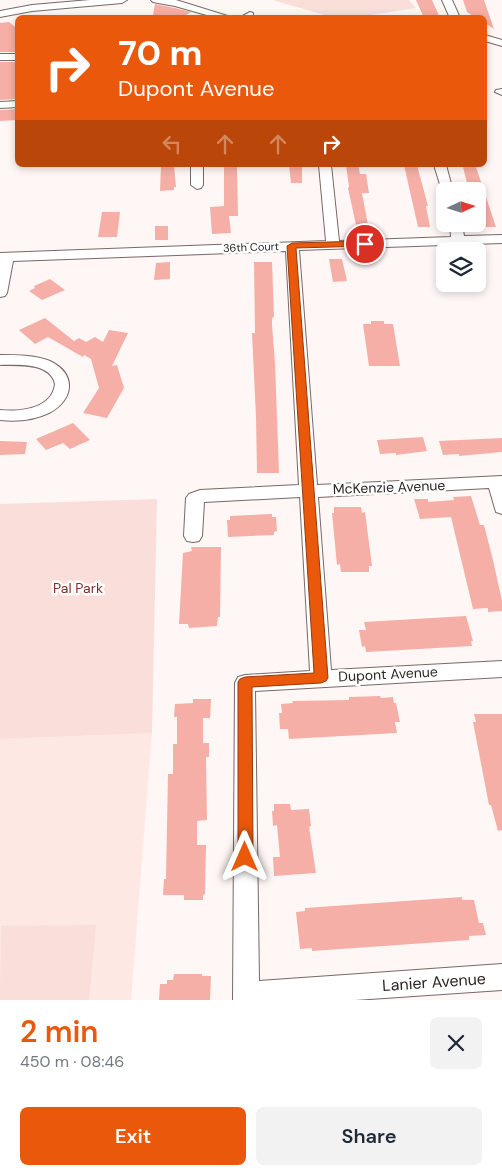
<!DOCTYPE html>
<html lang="en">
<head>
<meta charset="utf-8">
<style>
  body { margin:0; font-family:"DM Sans",sans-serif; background:#f2f2f3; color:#1f2937; height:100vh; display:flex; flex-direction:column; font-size:19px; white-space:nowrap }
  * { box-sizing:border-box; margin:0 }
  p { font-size:16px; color:#747a83 }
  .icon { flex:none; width:28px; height:28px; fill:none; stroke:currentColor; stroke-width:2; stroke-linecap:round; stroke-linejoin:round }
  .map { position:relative; height:1000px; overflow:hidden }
  .panel { display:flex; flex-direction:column; background:#fff; flex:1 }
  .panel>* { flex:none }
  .banner { position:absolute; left:15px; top:15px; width:472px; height:152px; border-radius:8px; box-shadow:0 2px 8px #0003; background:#ea580c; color:#fff; overflow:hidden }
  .needle { width:32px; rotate:86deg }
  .tools { position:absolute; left:436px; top:182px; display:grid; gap:10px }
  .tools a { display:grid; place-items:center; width:50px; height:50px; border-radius:8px; background:#fff; box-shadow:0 2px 8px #0003; font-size:25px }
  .pin { position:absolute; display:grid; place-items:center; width:42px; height:42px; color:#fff; margin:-21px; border:2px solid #fff; border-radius:50%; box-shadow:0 1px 5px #0007 }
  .me { position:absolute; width:55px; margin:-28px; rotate:0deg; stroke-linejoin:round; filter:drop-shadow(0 0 4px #0008) }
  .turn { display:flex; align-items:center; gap:18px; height:105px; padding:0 20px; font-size:22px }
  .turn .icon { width:65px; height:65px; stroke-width:2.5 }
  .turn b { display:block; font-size:35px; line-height:42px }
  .lanes { display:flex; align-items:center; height:48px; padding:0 20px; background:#0003; justify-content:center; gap:25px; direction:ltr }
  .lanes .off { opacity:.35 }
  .round { display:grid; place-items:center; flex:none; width:52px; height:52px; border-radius:8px; background:#f2f2f3 }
  .overview { display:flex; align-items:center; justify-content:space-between; height:85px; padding:0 20px }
  h1 { font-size:30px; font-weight:600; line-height:38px; color:#ea580c }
  .cta { display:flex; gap:10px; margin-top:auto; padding:10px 20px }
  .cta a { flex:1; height:58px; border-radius:8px; background:#ea580c; color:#fff; font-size:20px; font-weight:600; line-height:58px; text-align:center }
  .cta a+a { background:#f2f2f3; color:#1f2937 }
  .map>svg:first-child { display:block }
  .built { fill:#fee8e4 }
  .green { fill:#f9deda }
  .building { fill:#f5afa6 }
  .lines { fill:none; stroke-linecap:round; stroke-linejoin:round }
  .minor-casing { stroke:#786866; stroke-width:2 }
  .minor { fill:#fff; fill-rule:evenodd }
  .route { fill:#ea580c; stroke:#983908 }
  .labels { text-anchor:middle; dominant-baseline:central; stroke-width:5; stroke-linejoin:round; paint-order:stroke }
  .far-street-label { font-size:11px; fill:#2c2524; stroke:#fff }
  .street-label { font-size:14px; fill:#2c2524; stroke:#fff }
  .park-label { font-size:14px; fill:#802f28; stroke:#fff }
  .near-street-label { font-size:16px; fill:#2c2524; stroke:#fff }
</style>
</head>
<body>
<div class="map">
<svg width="502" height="1000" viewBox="0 0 502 1000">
  <rect width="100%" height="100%" fill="#fef7f6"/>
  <!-- built -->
  <path class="built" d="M152,733L131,1000H0V739Z"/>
  <!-- green -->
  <path class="green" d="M273,0H409L416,8L358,17H331Z
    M157,499L152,733L0,739V504Z
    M96,925L89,1000H0L1,926Z"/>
  <!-- building -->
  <path class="building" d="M416,0H432L440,18H424Z
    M463,0H484L494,29L485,23V18H476L467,12Z
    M155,4L175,8L191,12L181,18H163L153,15Z
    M9,22L18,29V52H0V23Z
    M0,62H18V99L0,100Z
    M18,109V120L0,121V110Z
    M161,165H174L176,187H174V190L160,191Z
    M224,165H237L238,216H229L231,233L212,234L210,207L224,206Z
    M289,165H302V183H291Z
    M346,165H358L360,174H366L369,193H362L368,225H356L348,188L349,187Z
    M404,165H417L428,206H426L430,227H418Z
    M463,167H476L496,227H478V191H469Z
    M102,212H120L117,237H98Z
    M155,226H168V240H155Z
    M329,259H342L347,281L333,282Z
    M170,262V279L154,280L156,263Z
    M254,262H272L274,317L272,318V325L275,363L279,473H257L256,417L252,333H255Z
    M50,279L65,290L42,300L29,291L35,288L34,286Z
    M45,318L74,341L79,338L86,342L95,337L103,342L109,330L128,333L112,366L117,365L124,388L107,418L83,413L99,388L91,359L84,355L83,357L48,337L35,344L19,330Z
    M371,321H384V324H393L400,366H369L363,324H371Z
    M73,423L90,440L70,449L63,443L46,450L36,439Z
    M423,437L427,451L396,455V453L380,454L377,440Z
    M502,438V452L459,456V454L443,455L439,441Z
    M0,441L27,442L25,454L0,455Z
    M471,496L480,525H484L493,560L502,601V611L488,612V608L473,609L451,517L420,519L414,499H428V502L454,500L453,497Z
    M334,507H361L362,513L365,512L372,566H369V572H341L340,564L337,565L332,513H334Z
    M272,514V517H276L277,531L274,532V535L228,537L227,520H230V516Z
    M191,547H221L220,617H218L217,626L189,628L188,624H179L183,553L192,551Z
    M466,616L473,641H471L472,646L366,652L365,646L362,647L359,630H366L364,622Z
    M380,696L381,698L393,697L394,703H396L400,722H395L397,733L289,739L288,729H280L279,713H282L281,704L293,703L292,701L349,700V697Z
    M193,699H211L210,718H203V743H209V757H206L207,820L197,821V845H206L205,894L203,895V900H184V895H163L164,879H166L168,774H173V744H177V717H174L175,704L193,703Z
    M474,714H502V830L498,831L491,805H489L473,722H476Z
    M274,804H290L291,810L309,809L311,826L309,827L316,873L274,876L273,857H280L277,825L273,826L272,811H274Z
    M462,897V900H474L479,923H483L486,935L469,936V940L312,951V948L300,949L296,912L305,911V908Z
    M174,974H202V976H211L210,1000H159L160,984H167V980H173Z"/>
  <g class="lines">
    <!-- minor casing -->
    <g class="minor-casing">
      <path id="minor" d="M90,0H127L122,3L32,11L0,17V11L32,5Z
        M151,0H176L234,18H217L175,6L153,2Z
        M442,0H452L460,18H450Z
        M250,12L253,13V17L239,18Z
        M485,35L502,40V46L485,41Z
        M0,54H18V60H0Z
        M502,89V95L495,92L496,90Z
        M18,101V107L0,108V102Z
        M191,165H203V185L201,188L197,189L191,185Z
        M319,165H331L339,241L451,237L450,224H462L464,236L502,235V243L299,250L317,485L502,476V514L496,512L489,488L318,497L331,670L502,661V677L255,691L259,981L502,964V990L355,1000H233L235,683L238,677L245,675L310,671L300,497L204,502L202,536L199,541L193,542L187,541L184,536L186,498L189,494L200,490L299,485L286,251L13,261L7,293L5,296L0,297V253L326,241Z
        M434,165H446L453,191H445V194H443Z
        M0,355C16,355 35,355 50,361C77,374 74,400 49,413C34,420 17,422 0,420V410C20,412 52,409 55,384C50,362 17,365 0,365Z"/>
    </g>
    <!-- minor -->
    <use href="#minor" class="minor"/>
  </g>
  <!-- route -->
  <path class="route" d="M365,241L368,242V246L296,248L328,678L326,681L321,683L252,687L253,857L251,862L245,864L240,862L238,857V682L240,679L245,677L314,673L287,246L292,243Z"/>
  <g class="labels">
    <!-- far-street labels -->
    <g class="far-street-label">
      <text transform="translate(251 247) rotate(-2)">36th Court</text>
    </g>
    <!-- street labels -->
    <g class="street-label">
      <text transform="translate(389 487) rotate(-2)">McKenzie Avenue</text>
      <text transform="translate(388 674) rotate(-3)">Dupont Avenue</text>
    </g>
    <!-- park labels -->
    <g class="park-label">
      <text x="78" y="588">Pal Park</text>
    </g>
    <!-- near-street labels -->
    <g class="near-street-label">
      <text transform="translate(434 982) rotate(-4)">Lanier Avenue</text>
    </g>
  </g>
</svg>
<div class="tools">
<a><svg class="needle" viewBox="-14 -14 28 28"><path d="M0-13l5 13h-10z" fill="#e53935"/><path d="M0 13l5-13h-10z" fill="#747a83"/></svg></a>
<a><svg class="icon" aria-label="layers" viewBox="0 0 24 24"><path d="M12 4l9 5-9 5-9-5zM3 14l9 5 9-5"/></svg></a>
</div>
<div class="pin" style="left:365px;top:244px;background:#d93025"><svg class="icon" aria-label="arrive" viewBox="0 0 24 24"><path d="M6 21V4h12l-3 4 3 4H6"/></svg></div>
<svg class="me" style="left:245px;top:857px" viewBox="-20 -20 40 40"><path d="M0-17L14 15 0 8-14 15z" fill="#ea580c" stroke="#fff" stroke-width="4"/></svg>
<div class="banner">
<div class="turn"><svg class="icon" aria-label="right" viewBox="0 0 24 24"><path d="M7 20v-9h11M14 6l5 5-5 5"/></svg><div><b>70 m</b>Dupont Avenue</div></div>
<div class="lanes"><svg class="icon off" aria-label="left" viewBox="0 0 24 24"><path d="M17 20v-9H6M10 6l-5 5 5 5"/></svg><svg class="icon off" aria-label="ahead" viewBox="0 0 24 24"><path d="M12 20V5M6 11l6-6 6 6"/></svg><svg class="icon off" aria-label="ahead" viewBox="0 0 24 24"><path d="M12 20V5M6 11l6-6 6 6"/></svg><svg class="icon" aria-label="right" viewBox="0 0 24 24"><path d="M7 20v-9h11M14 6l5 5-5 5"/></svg></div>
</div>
</div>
<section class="panel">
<div class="overview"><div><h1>2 min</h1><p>450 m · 08:46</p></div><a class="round"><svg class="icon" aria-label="close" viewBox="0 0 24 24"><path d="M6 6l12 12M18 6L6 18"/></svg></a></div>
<div class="cta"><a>Exit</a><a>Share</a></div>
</section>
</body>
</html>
